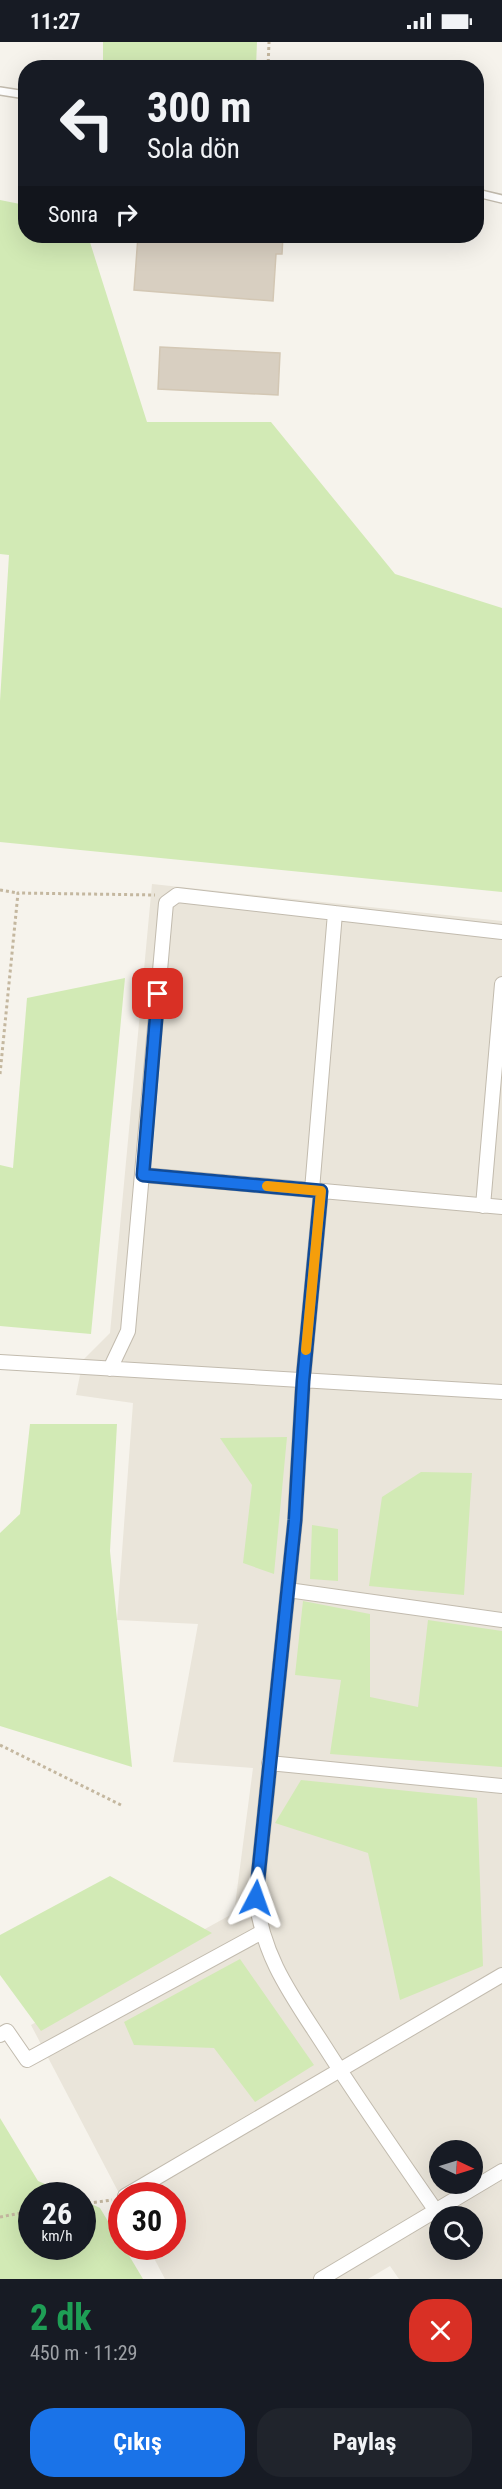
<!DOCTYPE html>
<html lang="tr">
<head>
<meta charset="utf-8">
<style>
  body { margin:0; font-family:"Roboto Condensed",sans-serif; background:#20242c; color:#f1f3f6; height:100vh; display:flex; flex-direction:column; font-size:22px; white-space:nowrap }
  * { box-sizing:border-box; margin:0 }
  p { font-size:20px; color:#9ea1a6 }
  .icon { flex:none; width:33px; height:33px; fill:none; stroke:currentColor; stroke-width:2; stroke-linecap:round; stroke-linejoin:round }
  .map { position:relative; height:2237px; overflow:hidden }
  .drawer { display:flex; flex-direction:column; background:#171b24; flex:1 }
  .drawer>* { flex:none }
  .hud { position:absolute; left:18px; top:18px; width:466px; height:183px; border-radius:24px; box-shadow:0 6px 24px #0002; background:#171b24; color:#f1f3f6; overflow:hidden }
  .needle { width:39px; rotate:94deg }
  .controls { position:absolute; left:429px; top:2098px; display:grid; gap:12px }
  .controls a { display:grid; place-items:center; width:54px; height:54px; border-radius:50%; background:#171b24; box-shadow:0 6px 24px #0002; font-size:30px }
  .speed { position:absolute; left:18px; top:2140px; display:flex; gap:12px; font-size:30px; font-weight:700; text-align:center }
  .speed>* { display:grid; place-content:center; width:78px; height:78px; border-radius:50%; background:#171b24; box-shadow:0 6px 24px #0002; line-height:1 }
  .speed small { font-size:15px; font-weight:400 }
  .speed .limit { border:9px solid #d22; background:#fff; color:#111 }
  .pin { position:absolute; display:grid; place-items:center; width:51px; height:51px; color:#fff; margin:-26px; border-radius:12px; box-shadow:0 3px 9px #0006 }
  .me { position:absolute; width:66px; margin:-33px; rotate:4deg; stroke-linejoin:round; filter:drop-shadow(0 0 4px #0008) }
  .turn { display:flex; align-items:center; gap:21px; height:126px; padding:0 30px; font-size:27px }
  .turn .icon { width:78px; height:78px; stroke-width:2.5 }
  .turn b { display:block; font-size:42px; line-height:51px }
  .then { display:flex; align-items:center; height:57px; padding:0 30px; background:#0003; gap:12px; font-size:22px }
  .round { display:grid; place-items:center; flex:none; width:63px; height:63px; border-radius:24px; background:#20242c }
  .headline { display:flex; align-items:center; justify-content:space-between; height:102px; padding:0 30px }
  h1 { font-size:36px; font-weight:700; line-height:45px; color:#1e9e55 }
  .cta { display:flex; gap:12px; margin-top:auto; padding:12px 30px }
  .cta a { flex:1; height:69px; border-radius:24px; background:#1a73e8; color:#fff; font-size:24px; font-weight:700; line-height:69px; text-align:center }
  .cta a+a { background:#20242c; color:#f1f3f6 }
  .status { display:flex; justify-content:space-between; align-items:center; height:42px; padding:0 30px; background:#171b24; direction:ltr }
  .status svg { height:16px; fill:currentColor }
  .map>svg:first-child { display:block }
  .residential { fill:#eae5da; fill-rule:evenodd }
  .green { fill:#d2eab5 }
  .building { fill:#d8cfc1; stroke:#d3c7b4; stroke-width:1.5 }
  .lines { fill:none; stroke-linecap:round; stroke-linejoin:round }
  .lane-casing { stroke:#c2bbae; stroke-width:10 }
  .street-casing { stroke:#c2bbae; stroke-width:16 }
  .path { stroke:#c4b79f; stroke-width:3; stroke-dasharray:3 3; stroke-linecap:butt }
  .lane { stroke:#fff; stroke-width:7 }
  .street { stroke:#fff; stroke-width:14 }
  .route-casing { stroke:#114b97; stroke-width:15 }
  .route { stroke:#1a73e8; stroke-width:10 }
  .slow { stroke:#f59e0b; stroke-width:10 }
</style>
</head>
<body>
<div class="status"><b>11:27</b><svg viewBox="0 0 49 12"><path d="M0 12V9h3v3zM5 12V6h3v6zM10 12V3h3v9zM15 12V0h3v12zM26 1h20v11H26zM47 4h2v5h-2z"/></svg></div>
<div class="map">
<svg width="502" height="2237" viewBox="0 0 502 2237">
  <rect width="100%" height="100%" fill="#f6f3ec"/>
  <!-- residential -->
  <path class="residential" d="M152,842L502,879V2237H399L390,2224L368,2237H165L148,2205H172V2154L121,2155L31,1983L234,1871L253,1726L173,1720L198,1582L117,1578L133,1361L76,1353L83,1318L110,1291ZM440,2109H472V2142H440ZM440,2175H472V2208H440Z"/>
  <!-- green -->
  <path class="green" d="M103,0H257L256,25H103Z
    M0,158L25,163L26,194H88L147,380H271L395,532L502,566V850L0,800V659L9,513L0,512Z
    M125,936L91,1292L0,1284V1123L13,1126L27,956Z
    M30,1382H117L110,1509L132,1725L0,1684V1491L20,1472Z
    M287,1395L274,1532L243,1521L252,1443L220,1396Z
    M421,1430L472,1431L464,1553L369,1544L382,1455Z
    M312,1483L338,1487V1539L310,1537Z
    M303,1559L370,1572V1655L418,1665L428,1578L502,1589V1725L330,1712L341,1638L295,1633Z
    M301,1738L477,1756L483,1924L400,1958L368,1811L275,1781Z
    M110,1834L212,1891L41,1989L0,1933V1893Z
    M240,1917L314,2023L255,2060L214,2006L134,2003L124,1980Z
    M0,2076L38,2139L73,2154H32V2205H82L83,2158L100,2166L121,2201L122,2205H124L143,2237H0Z"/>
  <!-- building -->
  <path class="building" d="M138,194H283L282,212H276L273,259L134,248Z
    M160,305L280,311L278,353L158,347Z"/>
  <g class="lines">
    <!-- lane casing -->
    <g class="lane-casing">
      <path id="lane" d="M0,49L26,53
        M477,151L502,157"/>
    </g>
    <!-- street casing -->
    <g class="street-casing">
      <path id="street" d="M143,1133L502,1165
        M312,1148L335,871
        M321,1149L303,1339L295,1478L256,1856C263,1917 293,1955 325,2005C360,2060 398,2114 436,2169
        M483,1164L502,942
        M0,1320L502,1350
        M110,1327L128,1289L166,861L177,853L502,890
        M288,1548L502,1578
        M269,1721L502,1744
        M0,1993L7,1989L27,2018L262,1890
        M125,2154L502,1933
        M321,2237L502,2129"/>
    </g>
    <!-- path -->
    <path class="path" d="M268,26L269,0
      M0,848L18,851
      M0,1032L18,851L155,853
      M0,1703L123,1764
      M82,2162L112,2158
      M0,2175L32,2169"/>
    <!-- lane -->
    <use href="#lane" class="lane"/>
    <!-- street -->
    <use href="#street" class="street"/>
  </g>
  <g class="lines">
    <!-- route casing -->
    <g class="route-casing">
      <path id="route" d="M158,952L143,1133L321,1149L303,1339L295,1478L256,1856"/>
    </g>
    <!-- route -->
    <use href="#route" class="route"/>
    <!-- slow -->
    <path class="slow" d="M267,1144L321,1149L306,1308"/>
  </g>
</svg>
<div class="controls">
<a><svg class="needle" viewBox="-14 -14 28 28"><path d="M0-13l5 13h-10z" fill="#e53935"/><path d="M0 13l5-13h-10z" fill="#9ea1a6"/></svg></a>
<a><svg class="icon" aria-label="search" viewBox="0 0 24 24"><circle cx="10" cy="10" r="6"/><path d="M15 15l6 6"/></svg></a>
</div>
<div class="speed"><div>26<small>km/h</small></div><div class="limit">30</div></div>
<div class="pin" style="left:158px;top:952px;background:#d93025"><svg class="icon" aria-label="arrive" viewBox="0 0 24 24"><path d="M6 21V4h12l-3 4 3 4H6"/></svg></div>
<svg class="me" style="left:256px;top:1856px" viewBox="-20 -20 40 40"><path d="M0-17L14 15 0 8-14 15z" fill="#1a73e8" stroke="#fff" stroke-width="4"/></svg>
<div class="hud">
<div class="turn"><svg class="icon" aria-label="left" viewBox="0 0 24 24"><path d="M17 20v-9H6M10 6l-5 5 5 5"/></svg><div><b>300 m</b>Sola dön</div></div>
<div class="then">Sonra<svg class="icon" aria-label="right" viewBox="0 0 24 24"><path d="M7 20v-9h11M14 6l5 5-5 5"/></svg></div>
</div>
</div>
<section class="drawer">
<div class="headline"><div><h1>2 dk</h1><p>450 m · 11:29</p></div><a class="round" style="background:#d93025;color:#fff"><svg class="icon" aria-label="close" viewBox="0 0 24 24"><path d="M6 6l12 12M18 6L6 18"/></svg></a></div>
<div class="cta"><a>Çıkış</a><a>Paylaş</a></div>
</section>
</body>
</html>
